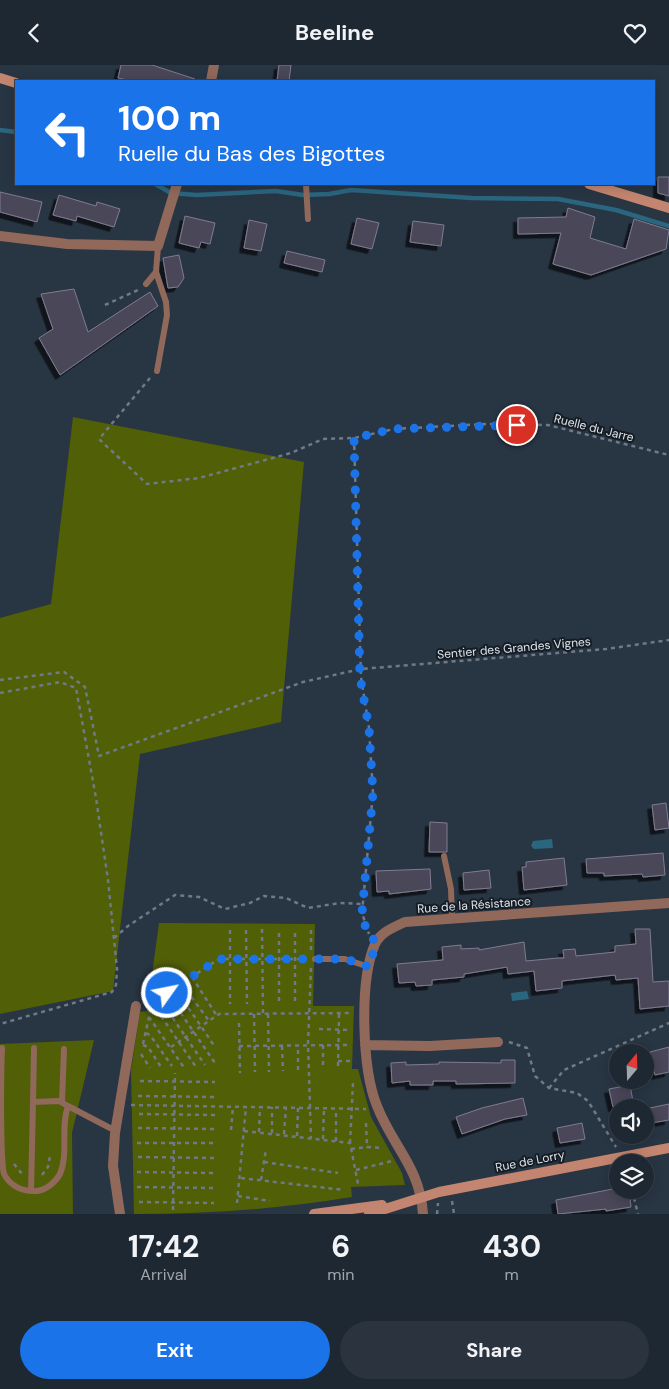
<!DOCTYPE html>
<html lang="en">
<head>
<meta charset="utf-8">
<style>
  body { margin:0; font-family:"DM Sans",sans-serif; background:#2b343e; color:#f1f3f6; height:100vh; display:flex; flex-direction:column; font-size:19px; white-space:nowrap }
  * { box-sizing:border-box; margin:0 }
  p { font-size:16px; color:#a1a6ac }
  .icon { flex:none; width:28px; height:28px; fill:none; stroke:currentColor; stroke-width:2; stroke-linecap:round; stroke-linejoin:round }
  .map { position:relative; height:1149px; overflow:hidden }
  .sheet { display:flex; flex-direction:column; background:#1e2832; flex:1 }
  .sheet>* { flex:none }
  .hud { position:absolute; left:15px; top:15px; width:640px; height:105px; border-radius:0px; box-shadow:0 2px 12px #0003,0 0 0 1px #3c444d; background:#1a73e8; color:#fff; overflow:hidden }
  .needle { width:32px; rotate:19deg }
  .fabs { position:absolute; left:609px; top:979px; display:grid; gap:10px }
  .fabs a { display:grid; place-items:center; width:45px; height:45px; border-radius:50%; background:#1e2832; box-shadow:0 2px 12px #0003,0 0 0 1px #3c444d; font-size:25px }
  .pin { position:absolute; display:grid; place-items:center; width:42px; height:42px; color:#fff; margin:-21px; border:2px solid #fff; border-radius:50%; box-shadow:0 1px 5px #0007 }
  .me { position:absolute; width:55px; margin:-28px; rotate:57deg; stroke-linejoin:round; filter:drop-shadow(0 0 4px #0008) }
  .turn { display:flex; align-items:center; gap:18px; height:105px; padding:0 20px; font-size:22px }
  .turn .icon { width:65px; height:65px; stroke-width:2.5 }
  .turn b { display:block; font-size:35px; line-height:42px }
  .eta { display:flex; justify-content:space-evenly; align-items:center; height:85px; text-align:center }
  .eta b { font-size:30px; font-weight:700; line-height:35px }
  .action { display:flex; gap:10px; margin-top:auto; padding:10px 20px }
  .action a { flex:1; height:58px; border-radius:30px; background:#1a73e8; color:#fff; font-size:20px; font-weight:700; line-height:58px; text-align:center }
  .action a+a { background:#2b343e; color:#f1f3f6 }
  header { display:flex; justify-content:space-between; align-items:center; height:65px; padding:0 20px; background:#1e2832; font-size:22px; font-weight:700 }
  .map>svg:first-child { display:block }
  .green { fill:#515f07 }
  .water { fill:#2a667f }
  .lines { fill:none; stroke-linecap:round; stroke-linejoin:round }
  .stream { stroke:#2a667f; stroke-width:4.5 }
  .building { fill:#4a4659; stroke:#807c90; filter:url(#shadow) }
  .path { stroke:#6f7a86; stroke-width:2.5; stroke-dasharray:4 4; stroke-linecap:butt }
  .lane { stroke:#90695b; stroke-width:6 }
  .street { stroke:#90695b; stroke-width:10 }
  .secondary { stroke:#c3856f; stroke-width:10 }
  .route { stroke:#1a73e8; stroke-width:9; stroke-dasharray:0 16.2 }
  .labels { text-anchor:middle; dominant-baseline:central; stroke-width:4; stroke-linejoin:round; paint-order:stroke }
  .street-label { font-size:12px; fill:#dbe4ed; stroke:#161c23 }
</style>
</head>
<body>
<header><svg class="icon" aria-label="back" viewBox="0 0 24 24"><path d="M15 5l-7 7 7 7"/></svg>Beeline<svg class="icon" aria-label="heart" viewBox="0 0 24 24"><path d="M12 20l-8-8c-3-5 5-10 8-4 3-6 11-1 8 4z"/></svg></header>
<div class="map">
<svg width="669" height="1149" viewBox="0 0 669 1149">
  <defs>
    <filter id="shadow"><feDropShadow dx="-4.5" dy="4.5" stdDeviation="0" flood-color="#0009"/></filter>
  </defs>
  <rect width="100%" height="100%" fill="#283543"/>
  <!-- green -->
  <path class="green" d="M73,352L304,397L281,657L140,689L113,926L0,949V553L51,539Z
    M159,858L315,859L313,941H354L352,1004H358L371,1052L402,1108L405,1120L351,1122L352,1132C280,1144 207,1149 134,1149L131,1005L140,947L147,946Z
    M94,975L72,1068L73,1149H0V979Z"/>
  <!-- water -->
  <path class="water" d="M552,774L553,783L534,784L531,781L533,776Z
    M527,926L529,934L512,936L511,928Z"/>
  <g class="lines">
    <!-- stream -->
    <path class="stream" d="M0,65L16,67
      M155,119L171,128L197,130L276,126L303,130L329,129L351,125L472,133L558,134L616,145L669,161"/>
  </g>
  <!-- building -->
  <path class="building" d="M121,0H152L195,14L194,16H132L118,13Z
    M279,0H291L289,16H277Z
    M658,112H669V131L658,128Z
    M0,127L42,137L37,157L0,147Z
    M59,130L96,141L97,137L120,144L114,162L77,151L76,156L53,150Z
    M568,143L595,152L590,173L626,184L634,154L669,165L666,184L591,210L553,199L561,168L518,169V153L566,152Z
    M185,151L215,158L210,179L201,177L199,183L179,178Z
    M357,153L379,158L372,184L351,179Z
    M249,155L267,159L261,186L244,183Z
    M413,156L444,160L441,181L410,177Z
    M287,186L325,195L322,207L284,198Z
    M179,190L184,213L178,222L168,223L163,193Z
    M74,224L88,267L150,227L158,241L60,310L39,273L53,264L41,229Z
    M666,738L669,763L655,765L652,740Z
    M430,757L447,758V787H429Z
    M663,788L665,810L643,812L642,809L604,811V808H587L586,794Z
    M564,793L567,820L524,825L522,802H526V797Z
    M430,804L431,824L389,829V826L377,827L376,806Z
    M489,805L491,823L464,825L463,808Z
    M635,864H650L653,917L669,916V941L640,944L638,913L616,915L615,910L562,916V923L536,926L534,906L508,909L507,902L464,909V912L432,915V920L416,921L415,917L399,918L397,899L443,895L442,882L461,880V884L479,883V885L524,877L526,896L558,893H564L563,885L575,884L576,891L615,887V881L636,879Z
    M669,982V1007L655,1010L650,987Z
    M501,995H515V1018L456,1019V1016H433V1020H410V1016L392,1018L391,998L406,997V1000L439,999V997L501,998Z
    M630,1020L634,1042H613L609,1024Z
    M523,1033L527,1050L505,1054L462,1069L456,1052L482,1043Z
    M669,1039V1055L645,1059V1044Z
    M582,1058L585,1074L560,1078L557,1063Z
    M618,1123L629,1125L631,1142L606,1146V1144L558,1149L556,1135Z"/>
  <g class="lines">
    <!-- path -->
    <path class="path" d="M105,240L138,225
      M150,313L99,374L147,419L199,413L291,388L323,374L354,373L394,364L486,359L548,360L669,390
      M354,373L361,612L369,663L373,728L362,848L369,869
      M0,615L64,607L85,622L99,691L303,617L361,604L606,584L669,575
      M0,628L60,617L76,623L96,733L108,815L117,904L116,920L112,927L0,959
      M262,864L263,949
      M230,865V939
      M246,865L247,939
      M114,873L128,861L175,830L199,832L225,844L250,838L264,831L286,833L308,843L340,838L363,839
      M311,885V864
      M311,903L308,979L311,1073
      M192,912L217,951
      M182,919L209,956
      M175,923L215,982
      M167,928L215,998
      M159,933L205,1000
      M279,936V865
      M295,936V864
      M152,938L196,1002
      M254,949L255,1007
      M268,949L269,1007
      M149,952L185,1004
      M239,958L240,1008
      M319,964L351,965
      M146,968L150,970L172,1001
      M509,977L527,983L535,1011L549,1023L577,1028L588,1036L616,1082
      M143,979L152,938L219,894H306
      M143,980L148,982L161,1002
      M323,980V1002
      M239,981L349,980
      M282,981L283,1006
      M171,982L219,949L352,948
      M141,989L150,1003
      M338,996H350
      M338,1001L339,949
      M298,1005V980
      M140,1016L215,1017
      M549,1023L564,1005L669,958
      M138,1031L215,1032
      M131,1040L366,1044
      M139,1049L215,1050
      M366,1058L367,1082L383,1083
      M138,1063L214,1064
      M231,1065L233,1042
      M244,1066L350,1078L358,1119
      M259,1067L260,1042
      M272,1068V1042
      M284,1069L286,1043
      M297,1071L298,1043
      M323,1074L324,1044
      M336,1076V1044
      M137,1078H214
      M350,1078L353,1018
      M351,1084L367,1082
      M138,1092L214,1093
      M264,1097L338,1108
      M14,1099L23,1110
      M356,1105L392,1096
      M137,1107L213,1108
      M42,1110L48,1102L50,1091
      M241,1113L344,1125
      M261,1115L266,1084
      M137,1122L213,1123
      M632,1125L638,1149
      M238,1131L270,1136
      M452,1136L454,1149
      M139,1137L214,1138
      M237,1138L246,1042
      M173,1145L175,1008
      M437,1149L438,1138"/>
    <!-- lane -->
    <path class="lane" d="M306,119L308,154
      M156,207L166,237L167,250L157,306
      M146,219L156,207L158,181
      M444,791L451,824L452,854
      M315,894H345L369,902
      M2,983C1,1006 0,1094 4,1109C10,1121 23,1127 36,1126C46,1125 55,1118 60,1109C69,1088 60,1063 68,1041L110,1063H116
      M34,983L33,1037L59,1036L68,1041
      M62,1037L64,984
      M31,1126L33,1037"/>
    <!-- street -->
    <path class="street" d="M211,16L214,0
      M0,171L67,179L158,181L177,119
      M365,980L430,981L498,977
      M120,1149L113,1101L115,1068L136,941
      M423,1149C420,1102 393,1082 377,1041C362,1004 359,916 375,879C381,867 394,862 405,857L669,838"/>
    <!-- secondary -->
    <path class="secondary" d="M0,13L16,18
      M589,119L669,143
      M314,1149L382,1140
      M369,1149L439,1127L669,1083"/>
  </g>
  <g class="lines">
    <!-- route -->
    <path class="route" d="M167,928L219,894H346L369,902L376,878L366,864L362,848L373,728L369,663L360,612L354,373L394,364L517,360"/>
  </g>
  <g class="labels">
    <!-- street labels -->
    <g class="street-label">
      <text transform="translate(594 363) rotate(14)">Ruelle du Jarre</text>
      <text transform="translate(514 583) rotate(-5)">Sentier des Grandes Vignes</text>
      <text transform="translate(474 840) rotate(-4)">Rue de la Résistance</text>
      <text transform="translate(530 1096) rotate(-11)">Rue de Lorry</text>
    </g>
  </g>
</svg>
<div class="fabs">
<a><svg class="needle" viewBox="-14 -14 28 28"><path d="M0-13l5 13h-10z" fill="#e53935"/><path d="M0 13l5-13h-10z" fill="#a1a6ac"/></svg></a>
<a><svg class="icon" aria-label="sound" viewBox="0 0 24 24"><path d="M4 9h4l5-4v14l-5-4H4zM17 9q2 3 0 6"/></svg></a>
<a><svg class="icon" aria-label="layers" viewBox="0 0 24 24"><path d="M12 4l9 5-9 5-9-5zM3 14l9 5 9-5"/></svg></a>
</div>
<div class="pin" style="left:517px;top:360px;background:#d93025"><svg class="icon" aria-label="arrive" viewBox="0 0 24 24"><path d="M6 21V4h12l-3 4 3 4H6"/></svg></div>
<svg class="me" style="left:167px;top:928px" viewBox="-20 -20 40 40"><circle r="17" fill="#1a73e8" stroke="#fff" stroke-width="3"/><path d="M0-11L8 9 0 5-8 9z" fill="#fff"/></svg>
<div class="hud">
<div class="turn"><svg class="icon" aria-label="left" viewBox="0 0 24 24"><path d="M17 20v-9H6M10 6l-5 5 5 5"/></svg><div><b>100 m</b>Ruelle du Bas des Bigottes</div></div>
</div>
</div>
<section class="sheet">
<div class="eta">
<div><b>17:42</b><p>Arrival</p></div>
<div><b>6</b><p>min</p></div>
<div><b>430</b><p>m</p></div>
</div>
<div class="action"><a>Exit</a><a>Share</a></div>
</section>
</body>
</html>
